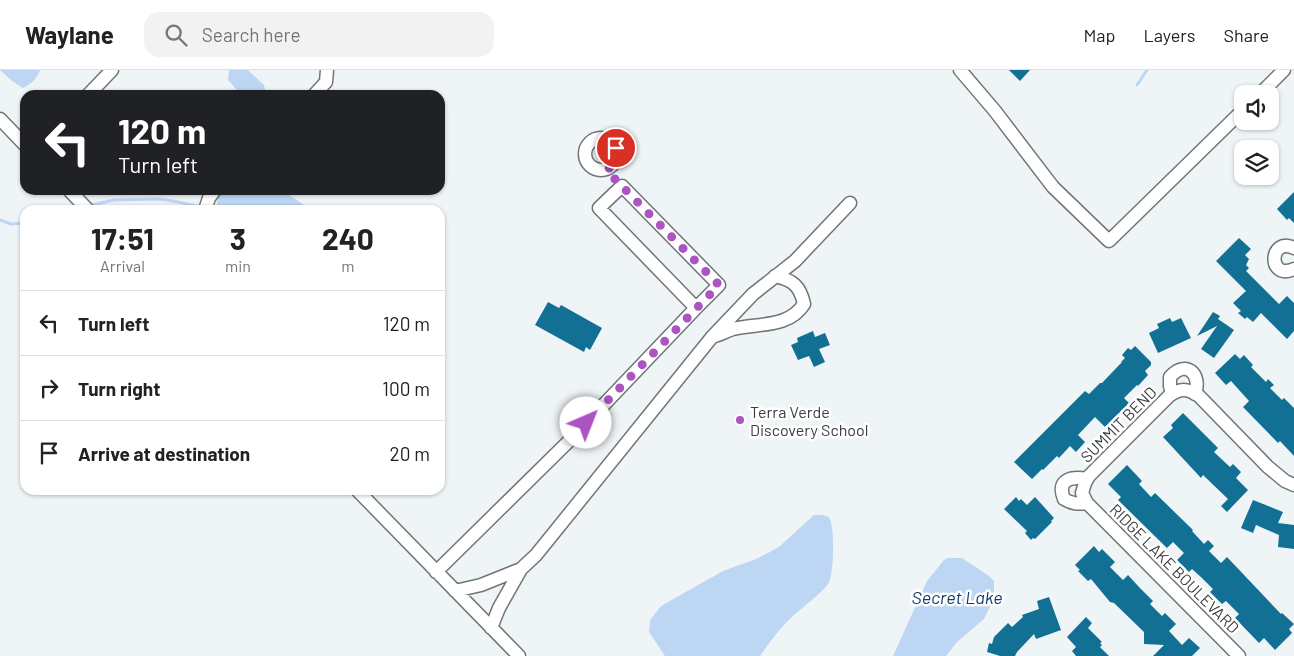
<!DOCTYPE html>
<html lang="en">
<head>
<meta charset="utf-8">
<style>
  body { margin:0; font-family:Barlow,sans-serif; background:#f2f2f2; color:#222; height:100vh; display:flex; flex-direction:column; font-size:19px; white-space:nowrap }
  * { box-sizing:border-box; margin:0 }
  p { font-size:16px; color:#767676 }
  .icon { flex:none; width:28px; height:28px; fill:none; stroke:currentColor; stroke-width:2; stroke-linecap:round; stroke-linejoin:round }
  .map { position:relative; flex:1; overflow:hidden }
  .side { position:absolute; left:20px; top:135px; width:425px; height:290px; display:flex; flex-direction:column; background:#fff; border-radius:15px; box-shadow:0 1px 4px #0004 }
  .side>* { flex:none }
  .hud { position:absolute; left:20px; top:20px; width:425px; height:105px; border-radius:15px; box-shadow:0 1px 4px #0004; background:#202124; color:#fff; overflow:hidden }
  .tools { position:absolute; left:1234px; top:15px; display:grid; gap:10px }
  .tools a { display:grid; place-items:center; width:45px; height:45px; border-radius:10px; background:#fff; box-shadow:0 1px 4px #0004; font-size:25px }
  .pin { position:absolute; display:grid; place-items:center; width:42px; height:42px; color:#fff; margin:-21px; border:2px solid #fff; border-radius:50%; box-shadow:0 1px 5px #0007 }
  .me { position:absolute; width:55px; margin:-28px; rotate:44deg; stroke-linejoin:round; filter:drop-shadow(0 0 4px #0008) }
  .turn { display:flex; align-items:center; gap:18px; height:105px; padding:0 15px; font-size:22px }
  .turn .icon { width:65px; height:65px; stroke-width:2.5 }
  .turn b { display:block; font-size:35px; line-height:42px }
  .eta { display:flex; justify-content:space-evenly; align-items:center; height:85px; text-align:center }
  .eta b { font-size:30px; font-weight:700; line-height:35px }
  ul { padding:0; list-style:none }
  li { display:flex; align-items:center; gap:15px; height:65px; padding:0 15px; border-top:1px solid #e0e0e0 }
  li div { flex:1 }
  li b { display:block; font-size:19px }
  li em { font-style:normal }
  header { display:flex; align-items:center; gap:30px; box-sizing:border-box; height:70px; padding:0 25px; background:#fff; border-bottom:1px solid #e0e0e0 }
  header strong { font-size:24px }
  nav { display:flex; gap:28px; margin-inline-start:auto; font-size:18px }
  .search { width:350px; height:45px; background:#f2f2f2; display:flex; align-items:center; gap:12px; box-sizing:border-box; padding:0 18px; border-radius:15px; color:#767676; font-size:19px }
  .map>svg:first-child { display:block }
  .water { fill:#bdd6f4 }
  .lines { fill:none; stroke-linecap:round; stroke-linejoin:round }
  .stream { stroke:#bdd6f4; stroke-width:3 }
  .building { fill:#127095 }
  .minor-casing { stroke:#707576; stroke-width:15 }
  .minor { stroke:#fff; stroke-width:12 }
  .route { stroke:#ab54c2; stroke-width:9; stroke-dasharray:0 16.2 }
  .poi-dot { fill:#ab54c2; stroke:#fff; stroke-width:2 }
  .labels { text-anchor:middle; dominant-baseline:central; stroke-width:5; stroke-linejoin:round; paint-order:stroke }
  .poi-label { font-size:16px; fill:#3a3c3d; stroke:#fff; text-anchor:start }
  .street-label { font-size:16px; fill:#3a3c3d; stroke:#fff }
  .water-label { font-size:18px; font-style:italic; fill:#133d6b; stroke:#fff }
</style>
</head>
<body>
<header>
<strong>Waylane</strong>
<div class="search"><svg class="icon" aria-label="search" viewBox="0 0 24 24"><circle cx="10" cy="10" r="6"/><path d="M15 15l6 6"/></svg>Search here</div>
<nav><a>Map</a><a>Layers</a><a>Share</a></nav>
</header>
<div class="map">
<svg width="1294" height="586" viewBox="0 0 1294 586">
  <rect width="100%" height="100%" fill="#eff5f7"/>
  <!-- water -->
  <path class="water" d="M0,0H40C37,9 31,14 23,18L12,11Z
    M229,0H248L264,15L266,25H241L228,10Z
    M227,120H282L304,135L305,140H216L218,126Z
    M814,445H822L829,447C835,457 834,501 829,512C824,522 801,538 792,547C780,558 769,573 760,586H665L649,562L650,550L661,536L723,501L756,489L768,483L779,477Z
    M948,488H962L989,506L994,511V528L984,549L957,572L946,586H893L927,511L944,490Z"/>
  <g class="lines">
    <!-- stream -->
    <path class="stream" d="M1137,15L1147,0
      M92,135L114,130L158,129L173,131L197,136
      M0,150L11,154L25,153"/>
  </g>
  <!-- building -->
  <path class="building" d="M1009,0H1030L1020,11Z
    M1294,122V153L1289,148L1287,150L1277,139Z
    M1239,168L1251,179L1245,185L1249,189L1246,195L1249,198L1246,201L1279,234L1287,226L1294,233V261L1287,269L1261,243L1253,252L1247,247L1245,249L1238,243L1241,241L1233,233L1246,221L1216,191Z
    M548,232L559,238L561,235L602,258L590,280L586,277L584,282L535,255Z
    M1213,242L1220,246L1218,249L1234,260L1214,288L1201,279L1217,256L1197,266Z
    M1170,248L1172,252L1181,248L1191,268L1158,283L1149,263L1159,258L1157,254Z
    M813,261L815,267L825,263L830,275L819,279L825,292L814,297L809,286L798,290L791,275L798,272L797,268Z
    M1135,276L1151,292V295L1145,301L1148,305L1138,316L1137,315L1124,328L1129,333L1105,357L1095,347L1078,365L1085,372L1076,382L1070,376L1059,388L1057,386L1043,400L1042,399L1032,409L1014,392L1085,321L1089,324L1100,313H1102L1122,292H1121L1125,288L1122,285L1128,278L1131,280Z
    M1235,284L1240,289L1244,285L1253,295L1251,297L1266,312L1268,309L1274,315L1270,318L1282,330L1284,328L1294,338V386L1280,371L1278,373L1243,337L1249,331L1231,311L1226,315L1215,303Z
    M1183,343L1218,378L1214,382L1230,397L1233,394L1241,402L1236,408L1248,420L1227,442L1221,436L1228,429L1203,405L1201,408L1163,367L1173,358L1171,355Z
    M1127,395L1142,411L1139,414L1151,427L1155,423L1193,460L1192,461L1204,474L1208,470L1214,476L1209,481L1221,493L1227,487L1281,544L1282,543L1294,554L1289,559L1292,563L1275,580L1264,568L1259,573L1235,548L1239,544L1226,531L1222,534L1210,522L1213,519L1202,508L1192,499L1189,502L1177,490L1184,483L1173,472L1167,478L1118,430L1121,427L1108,414Z
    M1016,427L1019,431L1021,429L1027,435L1035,427L1054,448L1051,451L1052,452L1035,469L1033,468L1031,470L1025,463L1027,461L1004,439Z
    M1253,430L1283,442L1278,453L1294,455V479L1278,477L1279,465L1256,455L1253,463L1241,458Z
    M1094,476L1099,482L1102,479L1115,492L1110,497L1123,510L1128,505L1139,517L1153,531L1150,534L1162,546L1165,543L1176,554L1169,561L1182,575L1189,568L1200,578L1192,586H1153L1164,575L1144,574V562L1114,533L1110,532L1091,509L1088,511L1078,501L1080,500L1075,495Z
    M1049,527L1061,560L1036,569L1034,564L1017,582L1015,586H1000L987,582L989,573L992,574L994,567L1008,553L1012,557L1023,547L1022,545L1039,539L1037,531Z
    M1086,547L1092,553L1088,558L1102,572L1100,573L1102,575L1100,577L1109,586H1076L1072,581L1076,577L1067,567Z"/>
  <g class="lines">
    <!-- minor casing -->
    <g class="minor-casing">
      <path id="minor" d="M960,0L995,41L1053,117L1109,171L1242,41
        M1260,24L1284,0
        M88,25L112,0
        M314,25L326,12L327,0
        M0,49L25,75
        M585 84a16 16 0 1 1 32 0a16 16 0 1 1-32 0Z
        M69,120L88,140
        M205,140L209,128L215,120
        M1294,178C1269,166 1267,211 1294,199
        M715,266C721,264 727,261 733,259C758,253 789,258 804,234C800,216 793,210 775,206
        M1172,324L1170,316V307C1186,289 1202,304 1195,324
        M357,420L519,586
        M1087,433C1078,434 1072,434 1064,429C1056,409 1072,406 1087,409
        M436,502L573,367L696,238L599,138L622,116L719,215L696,238
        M455,521L481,515L521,499
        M491,558L499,538L521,499L536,485L712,267L753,224L795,191L850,133
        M1239,586L1087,433L1082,423L1085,413L1089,406L1169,326C1180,318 1187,318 1199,326L1268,397L1285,411L1294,415"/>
    </g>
    <!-- minor -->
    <use href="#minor" class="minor"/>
  </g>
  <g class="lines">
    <!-- route -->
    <path class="route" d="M586,353L719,215L606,100C616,95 619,88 616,78"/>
  </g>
  <!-- markers -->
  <circle class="poi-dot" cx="740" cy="350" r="5"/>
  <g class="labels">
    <!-- poi labels -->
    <g class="poi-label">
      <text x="750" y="341">Terra Verde<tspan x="750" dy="18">Discovery School</tspan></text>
    </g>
    <!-- street labels -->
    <g class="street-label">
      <text transform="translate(1118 354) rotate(-45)">SUMMIT BEND</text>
      <text transform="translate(1175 498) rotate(45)">RIDGE LAKE BOULEVARD</text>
    </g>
    <!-- water labels -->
    <g class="water-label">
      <text x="957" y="527">Secret Lake</text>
    </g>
  </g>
</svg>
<div class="tools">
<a><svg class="icon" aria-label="sound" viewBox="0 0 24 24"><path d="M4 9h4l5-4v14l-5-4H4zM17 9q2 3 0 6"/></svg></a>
<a><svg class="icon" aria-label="layers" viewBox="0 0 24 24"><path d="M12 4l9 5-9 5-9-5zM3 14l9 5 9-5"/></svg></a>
</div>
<div class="pin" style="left:616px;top:78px;background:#d93025"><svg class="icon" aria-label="arrive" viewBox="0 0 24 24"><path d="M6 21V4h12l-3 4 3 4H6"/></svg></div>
<svg class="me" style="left:586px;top:353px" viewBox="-20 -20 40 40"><circle r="19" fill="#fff"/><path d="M0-13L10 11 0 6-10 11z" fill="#ab54c2"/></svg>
<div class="hud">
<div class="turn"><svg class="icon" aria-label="left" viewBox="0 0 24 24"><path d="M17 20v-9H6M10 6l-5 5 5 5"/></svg><div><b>120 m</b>Turn left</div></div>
</div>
<section class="side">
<div class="eta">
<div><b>17:51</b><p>Arrival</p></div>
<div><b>3</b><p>min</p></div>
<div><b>240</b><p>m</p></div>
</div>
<ul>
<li><svg class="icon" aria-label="left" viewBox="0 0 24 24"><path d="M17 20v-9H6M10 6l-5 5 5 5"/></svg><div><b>Turn left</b></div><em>120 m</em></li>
<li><svg class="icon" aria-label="right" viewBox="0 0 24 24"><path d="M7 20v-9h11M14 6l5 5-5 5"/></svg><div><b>Turn right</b></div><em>100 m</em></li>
<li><svg class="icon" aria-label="arrive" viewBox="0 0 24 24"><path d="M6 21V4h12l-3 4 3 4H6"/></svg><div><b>Arrive at destination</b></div><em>20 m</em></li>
</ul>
</section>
</div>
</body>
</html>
